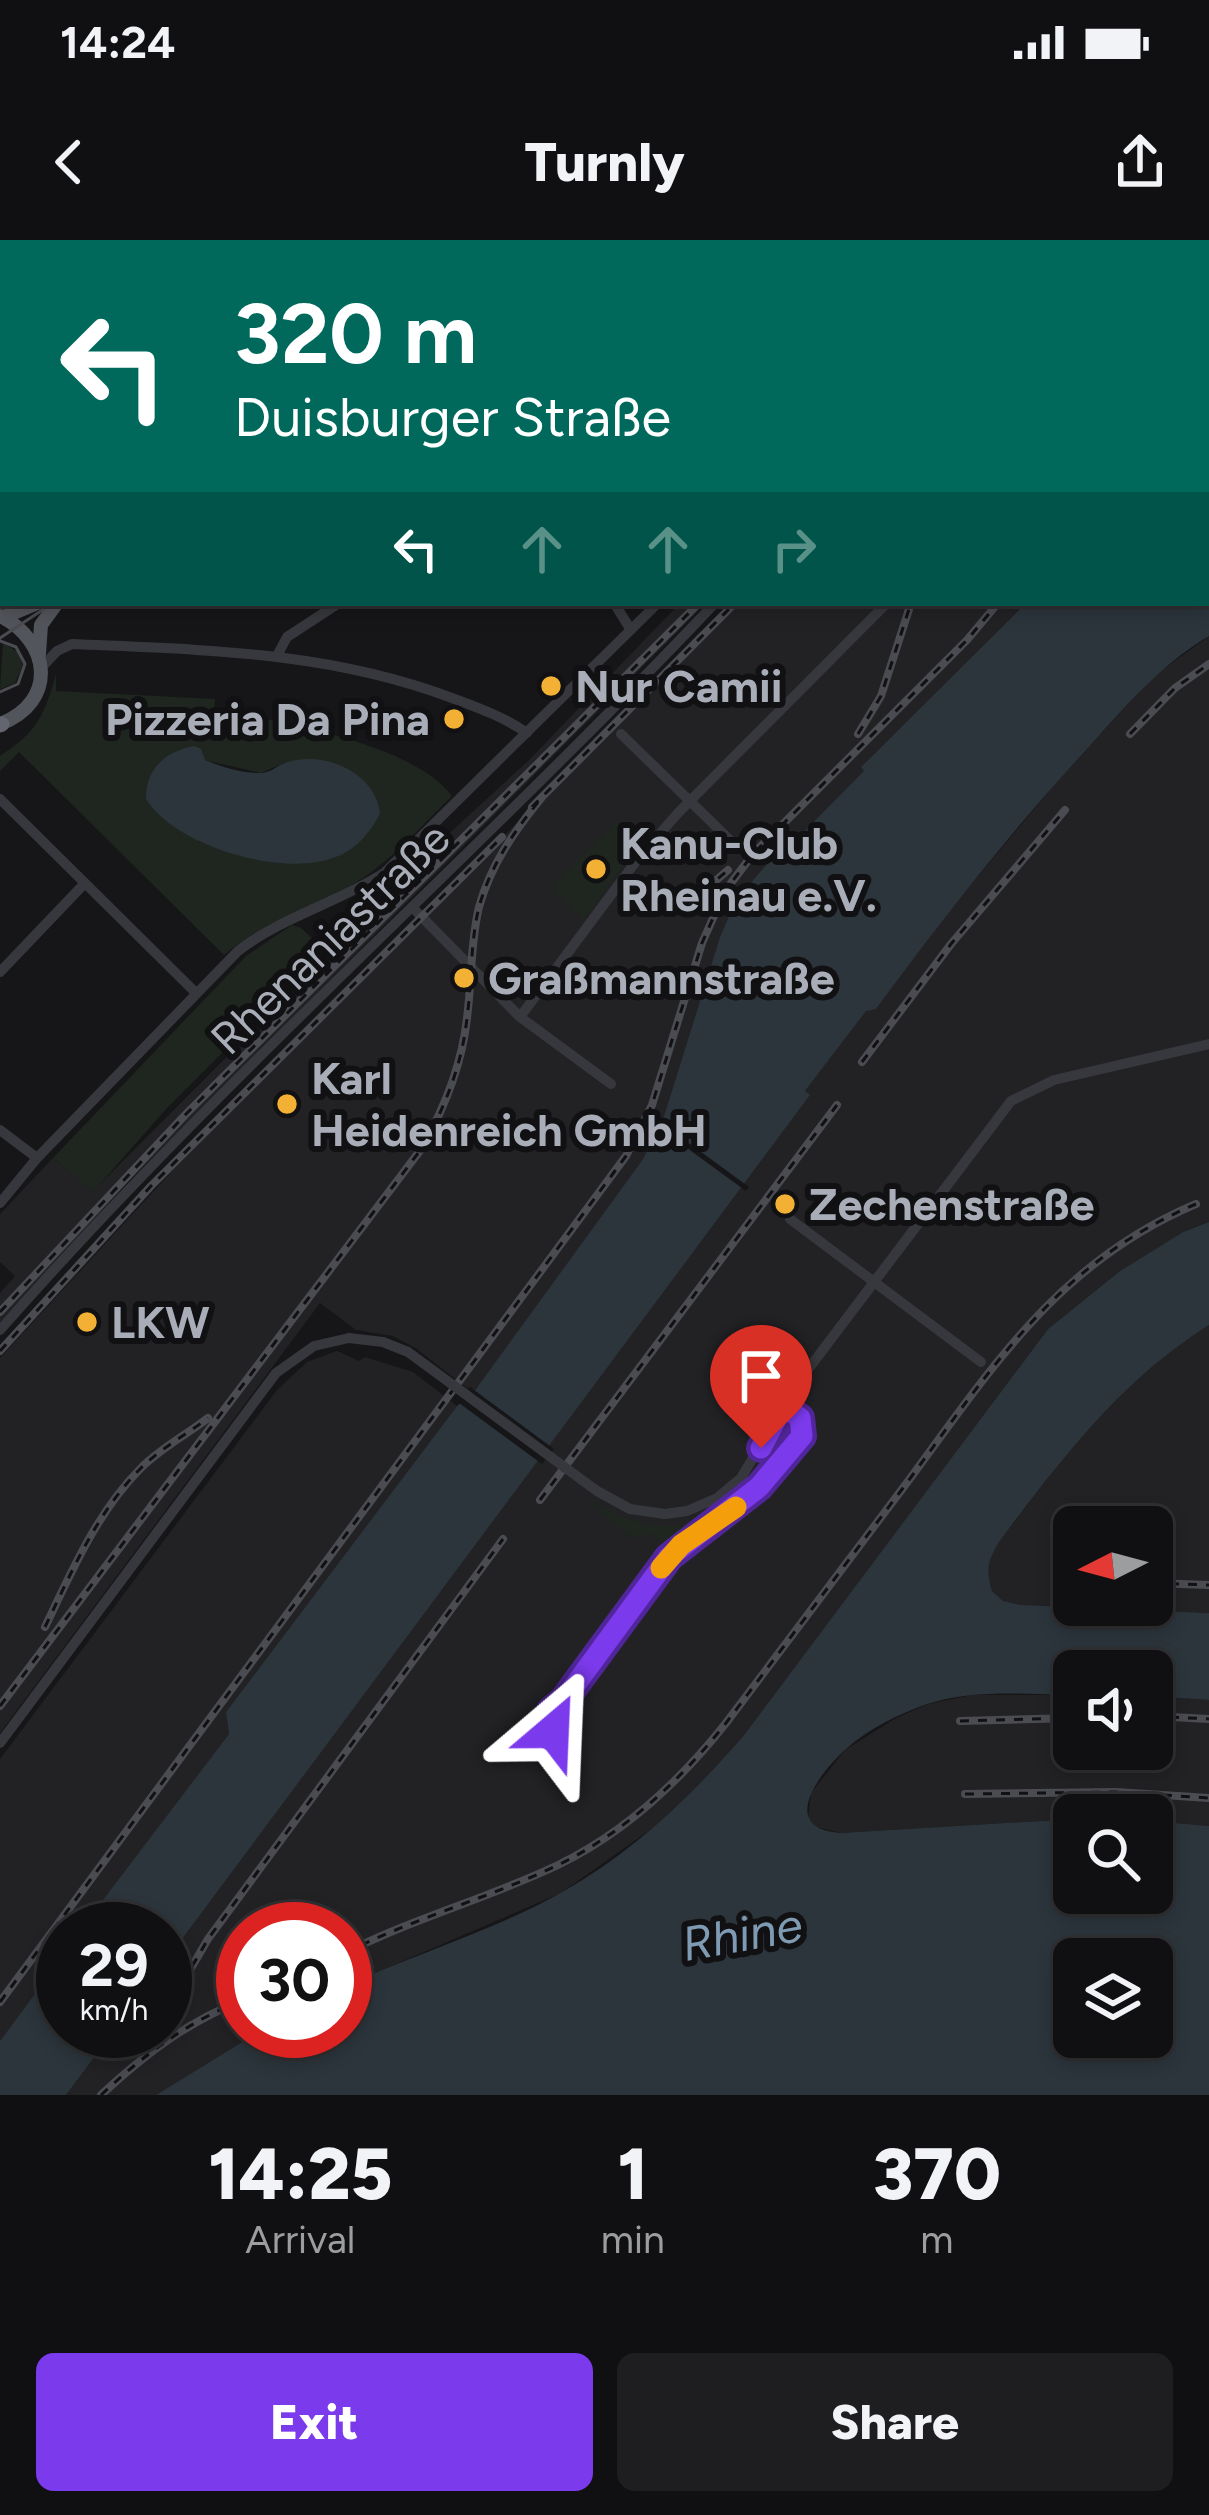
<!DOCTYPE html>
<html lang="en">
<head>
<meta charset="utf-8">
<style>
  body { margin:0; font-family:Figtree,sans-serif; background:#1e1e20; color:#f1f3f6; height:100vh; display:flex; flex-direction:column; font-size:45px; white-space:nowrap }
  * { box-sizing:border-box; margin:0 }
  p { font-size:39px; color:#9c9d9f }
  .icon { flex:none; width:66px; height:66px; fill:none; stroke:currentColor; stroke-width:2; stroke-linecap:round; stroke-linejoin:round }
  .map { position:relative; height:1855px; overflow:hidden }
  .panel { display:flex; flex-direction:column; background:#101012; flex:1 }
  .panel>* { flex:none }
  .hud { position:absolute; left:0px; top:0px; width:1209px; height:366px; box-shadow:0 6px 18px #0003,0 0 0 3px #303032; background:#00695c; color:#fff; overflow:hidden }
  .needle { width:78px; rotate:264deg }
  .controls { position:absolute; left:1053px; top:1266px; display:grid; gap:24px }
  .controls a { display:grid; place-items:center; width:120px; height:120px; border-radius:18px; background:#101012; box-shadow:0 6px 18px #0003,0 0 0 3px #303032; font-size:60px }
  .speed { position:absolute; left:36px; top:1662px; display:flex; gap:24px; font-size:60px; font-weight:700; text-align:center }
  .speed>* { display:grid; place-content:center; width:156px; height:156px; border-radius:50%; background:#101012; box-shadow:0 6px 18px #0003,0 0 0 3px #303032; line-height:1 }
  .speed small { font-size:30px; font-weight:400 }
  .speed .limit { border:18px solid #d22; background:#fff; color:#111 }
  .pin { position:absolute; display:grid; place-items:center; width:102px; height:102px; color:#fff; margin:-123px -51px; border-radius:50% 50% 50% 0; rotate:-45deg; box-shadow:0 0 12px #0007 }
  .pin .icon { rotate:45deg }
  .me { position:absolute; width:132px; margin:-66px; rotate:26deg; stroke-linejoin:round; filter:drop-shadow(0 0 9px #0008) }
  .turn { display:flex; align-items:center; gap:42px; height:252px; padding:0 36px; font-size:54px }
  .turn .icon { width:156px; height:156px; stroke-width:2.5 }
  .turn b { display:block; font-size:84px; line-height:102px }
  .lanes { display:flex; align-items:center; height:114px; padding:0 36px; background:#0003; justify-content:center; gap:60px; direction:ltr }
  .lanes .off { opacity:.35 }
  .eta { display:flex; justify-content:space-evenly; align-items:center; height:204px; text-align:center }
  .eta b { font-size:72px; font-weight:800; line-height:84px }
  .action { display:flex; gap:24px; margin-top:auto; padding:24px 36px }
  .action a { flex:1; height:138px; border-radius:18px; background:#7c3aed; color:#fff; font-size:48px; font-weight:800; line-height:138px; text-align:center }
  .action a+a { background:#1e1e20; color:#f1f3f6 }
  .status { display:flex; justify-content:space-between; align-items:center; height:84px; padding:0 60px; background:#101012; direction:ltr }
  .status svg { height:33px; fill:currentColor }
  header { display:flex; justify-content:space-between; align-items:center; height:156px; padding:0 36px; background:#101012; font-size:54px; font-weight:800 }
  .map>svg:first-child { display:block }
  .built { fill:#222225; fill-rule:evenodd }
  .green { fill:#1e261f; fill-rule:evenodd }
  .water { fill:#2c353c; fill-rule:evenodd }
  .pier { fill:#161618 }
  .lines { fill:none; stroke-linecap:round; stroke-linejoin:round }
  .minor { stroke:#37383d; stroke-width:10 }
  .major { stroke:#53555c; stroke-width:14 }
  .highway { stroke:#63666e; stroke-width:15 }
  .tram { stroke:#4a4c52; stroke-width:3 }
  .rail-casing { stroke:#4a4c52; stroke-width:8 }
  .rail { stroke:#111113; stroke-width:3; stroke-dasharray:9; stroke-linecap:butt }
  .minor-bridge { stroke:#37383d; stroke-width:10 }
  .route-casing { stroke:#51269a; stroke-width:30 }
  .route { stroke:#7c3aed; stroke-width:21 }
  .slow { stroke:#f59e0b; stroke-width:21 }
  .poi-dot { fill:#f2b134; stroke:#111113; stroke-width:4.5 }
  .labels { text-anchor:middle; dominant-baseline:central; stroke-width:12; stroke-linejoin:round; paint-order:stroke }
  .poi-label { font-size:45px; font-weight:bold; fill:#a8adb8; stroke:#111113; text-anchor:start }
  .street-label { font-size:45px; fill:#a8adb8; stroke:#111113 }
  .water-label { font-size:48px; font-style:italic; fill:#7f9bb3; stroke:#111113 }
</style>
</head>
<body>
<div class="status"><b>14:24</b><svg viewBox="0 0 49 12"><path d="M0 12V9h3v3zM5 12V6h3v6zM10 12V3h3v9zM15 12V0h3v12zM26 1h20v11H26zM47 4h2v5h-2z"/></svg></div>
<header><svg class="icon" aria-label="back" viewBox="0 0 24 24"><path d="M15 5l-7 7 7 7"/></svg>Turnly<svg class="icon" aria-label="share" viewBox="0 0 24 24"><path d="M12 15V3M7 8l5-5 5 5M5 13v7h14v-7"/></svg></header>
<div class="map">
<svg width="1209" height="1855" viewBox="0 0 1209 1855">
  <rect width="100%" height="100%" fill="#161618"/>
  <!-- built -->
  <path class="built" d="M1088,0H1209V294H1206V3H1085Z
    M680,363H706L131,939L0,1082V1053L15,1036L0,1022V974L53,918L93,951L454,589L530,519Z
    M729,363H1026L862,526L865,531L775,621L772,618L736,660L720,697L664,876L643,919L473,1153L417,1109L393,1096L356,1090L320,1063L0,1493V1118L174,929L416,687Z
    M1209,396V982L1183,992L1120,1031L1048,1089L744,1495L702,1544L654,1587L561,1653L345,1746V1689H243V1791H260L156,1855H66L114,1791H165V1722L809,856L805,851L866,770L876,769L937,685L1062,536L1154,436Z
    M1209,1085V1373L1020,1366L1003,1361L992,1351L988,1338L991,1313L1002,1298L1088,1186L1124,1148L1165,1112ZM1074,1287H1152V1365H1074Z
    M337,1111L359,1121L365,1117L413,1132L457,1166L226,1472L229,1494L89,1681L81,1689H63V1716L0,1801V1519L277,1150L307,1122Z
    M973,1455H1074V1509H1152V1456L1209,1460V1586L1152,1581V1575H1074V1579L841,1593L816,1587L808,1579L811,1553L845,1510L896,1478L928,1464Z"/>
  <!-- green -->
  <path class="green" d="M3,403L18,412L23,425L15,443L0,449Z
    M56,434V451L215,459L214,474L231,482L236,473C296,485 416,507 452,556C421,586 392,621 355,643C311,670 264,681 224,715L19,512L0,531V516C37,492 44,476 56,434ZM204,520L261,533L284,523L334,618C287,629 244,616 198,601Z
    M617,582L639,605L584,679L552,647Z
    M292,685L301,688L325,710L166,869L93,952L53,918L246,716Z
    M784,1184H790L793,1196L791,1200L786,1199L787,1203L754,1244L679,1300L674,1296L666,1305L648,1292L644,1297L633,1298L589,1263L591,1261C687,1319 740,1269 784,1184Z"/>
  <!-- water -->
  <path class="water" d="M1206,294H1209V396C1160,425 1125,467 1087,509C1011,591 942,679 876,769L866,771L805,851L810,855L165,1722V1689H81L229,1494L226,1472L457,1166L473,1153L643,919L664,876L720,697L736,660L772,618L776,620L864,531L861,527L1026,363H1206Z
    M194,506L201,509L205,520C222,527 241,533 260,533C271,533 276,526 285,523C323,509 377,533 380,574C369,594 355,611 333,618C281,637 175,606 146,559C146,529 164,512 194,506Z
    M1209,982V1085C1121,1140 1064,1216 1002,1298C989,1316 985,1329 992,1351L1003,1361L1020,1365L1209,1373V1460L1152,1456V1431H1074V1455C1026,1454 973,1449 927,1464C899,1474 868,1489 846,1509C819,1533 777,1589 841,1593L1074,1579V1653H1152V1581L1209,1586V1855H156L260,1791H345V1746C417,1713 496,1690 564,1651C634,1611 692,1556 744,1495L1048,1089L1120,1031L1183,992ZM1152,1719V1797H1074V1719Z
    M63,1716V1791H114L66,1855H0V1801Z"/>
  <!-- pier -->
  <path class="pier" d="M656,879L749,947L746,951L654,884Z
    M470,1147L554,1209L542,1224L455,1160Z"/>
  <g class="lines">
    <!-- minor -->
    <path class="minor" d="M150,0L152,3
      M381,0L383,3
      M663,0L667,3
      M815,0L817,3
      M94,3L95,0
      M319,3L323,0
      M786,3L790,0
      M879,3L882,0
      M1018,3L1021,0
      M1077,3L1080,0
      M0,243L3,244
      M0,314L3,304
      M614,363L631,390
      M278,414L287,397L339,363
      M41,428L57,411L72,404C203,410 328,411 452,458C479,468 504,477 527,493
      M621,494L735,605
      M0,559L195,752
      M413,668L520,777L611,844
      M0,732L85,643
      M520,777L640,616L679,572L887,363
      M0,890L37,918
      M0,963L37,918L238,711C282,677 337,663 384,633L658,363
      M790,979L981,1122
      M0,1090C225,834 482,610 715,363
      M630,1269L665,1274L687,1271L717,1258L741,1238L797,1144L1011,861L1054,840L1209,804
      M564,1460L570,1485L558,1492L548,1486L551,1471L564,1460L669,1317L759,1247L802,1196L800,1178L783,1166
      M0,1503L276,1133L314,1106L349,1098"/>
    <!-- major -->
    <path class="major" d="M607,3L612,0
      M0,376C51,401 58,462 0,484
      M4,377L37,363
      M39,414L41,385L57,363"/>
    <!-- highway -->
    <path class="highway" d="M0,485L2,484"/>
    <!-- tram -->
    <path class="tram" d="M603,3L608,0
      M0,398L53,363
      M0,401L16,407L25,424L18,444L0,452"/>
    <!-- rail casing -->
    <g class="rail-casing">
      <path id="rail" d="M1059,3L1062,0
        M1088,3L1091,0
        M1142,3L1152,0
        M1206,47H1209
        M1206,270H1209
        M858,494L881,456L911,363
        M1130,494L1175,448L1209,424
        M532,567L735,363
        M691,662L728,630
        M862,822L951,704L1065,570
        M0,1072L187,873L699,363
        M0,1111L151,946L502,597
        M540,1260L837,865
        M1060,1339H1074
        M1152,1343L1209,1345
        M45,1387C72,1331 97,1272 141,1228C161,1208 186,1195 208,1178
        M0,1466L422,908C445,867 462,825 467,778C472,741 470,704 479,667C491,624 515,590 543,556
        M1152,1476L1209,1479
        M960,1481L1074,1478
        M965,1554L1116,1552L1209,1558
        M345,1713C414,1678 489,1658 558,1625C624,1593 681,1540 726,1483C785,1405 844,1326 903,1248C990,1131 1056,1023 1196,964
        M0,1762L626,916L652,865L702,703L725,651L753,614L967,400L998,363
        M165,1773L208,1699L503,1299
        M101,1855C145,1814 187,1782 243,1760"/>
    </g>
    <!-- rail -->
    <use href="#rail" class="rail"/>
    <!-- minor-bridge -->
    <path class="minor-bridge" d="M349,1098L383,1102L408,1112L597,1251L630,1269"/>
  </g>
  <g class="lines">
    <!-- route casing -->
    <g class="route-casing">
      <path id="route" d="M553,1491L548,1486L551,1471L564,1460L669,1317L759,1247L802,1196L800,1178L783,1166L761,1208"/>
    </g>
    <!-- route -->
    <use href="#route" class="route"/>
    <!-- slow -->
    <path class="slow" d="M661,1328L681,1305L736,1267"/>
  </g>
  <!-- markers -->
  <g class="poi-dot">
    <circle cx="551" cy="446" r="12"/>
    <circle cx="454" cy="479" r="12"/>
    <circle cx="596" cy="629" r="12"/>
    <circle cx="464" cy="738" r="12"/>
    <circle cx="287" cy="864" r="12"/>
    <circle cx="785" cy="964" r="12"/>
    <circle cx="87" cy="1082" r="12"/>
  </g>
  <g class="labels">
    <!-- poi labels -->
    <g class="poi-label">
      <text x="575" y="446">Nur Camii</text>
      <text x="430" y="479" text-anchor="end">Pizzeria Da Pina</text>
      <text x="620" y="603">Kanu-Club<tspan x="620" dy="52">Rheinau e.V.</tspan></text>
      <text x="488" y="738">Graßmannstraße</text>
      <text x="311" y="838">Karl<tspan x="311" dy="52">Heidenreich GmbH</tspan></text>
      <text x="809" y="964">Zechenstraße</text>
      <text x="111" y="1082">LKW</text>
    </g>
    <!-- street labels -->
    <g class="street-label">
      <text transform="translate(330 698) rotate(-44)">Rhenaniastraße</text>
    </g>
    <!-- water labels -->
    <g class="water-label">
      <text transform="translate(742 1694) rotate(-10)">Rhine</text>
    </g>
  </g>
</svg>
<div class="controls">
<a><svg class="needle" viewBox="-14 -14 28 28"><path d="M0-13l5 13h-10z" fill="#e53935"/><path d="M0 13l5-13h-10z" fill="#9c9d9f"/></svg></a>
<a><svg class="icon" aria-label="sound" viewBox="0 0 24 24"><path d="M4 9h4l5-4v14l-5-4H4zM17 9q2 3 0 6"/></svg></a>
<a><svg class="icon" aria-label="search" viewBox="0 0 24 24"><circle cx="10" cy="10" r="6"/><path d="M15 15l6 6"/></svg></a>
<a><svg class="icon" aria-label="layers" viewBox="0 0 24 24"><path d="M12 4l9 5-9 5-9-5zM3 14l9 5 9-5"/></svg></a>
</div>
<div class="speed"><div>29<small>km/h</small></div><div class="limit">30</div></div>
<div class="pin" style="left:761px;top:1208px;background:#d93025"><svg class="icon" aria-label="arrive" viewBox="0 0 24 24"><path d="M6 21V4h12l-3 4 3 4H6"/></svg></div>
<svg class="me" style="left:553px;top:1491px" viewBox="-20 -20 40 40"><path d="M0-17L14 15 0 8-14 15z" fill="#7c3aed" stroke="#fff" stroke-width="4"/></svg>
<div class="hud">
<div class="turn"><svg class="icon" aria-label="left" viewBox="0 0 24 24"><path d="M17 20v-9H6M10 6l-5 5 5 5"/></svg><div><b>320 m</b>Duisburger Straße</div></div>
<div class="lanes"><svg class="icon" aria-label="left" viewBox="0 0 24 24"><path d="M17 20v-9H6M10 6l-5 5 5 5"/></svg><svg class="icon off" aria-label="ahead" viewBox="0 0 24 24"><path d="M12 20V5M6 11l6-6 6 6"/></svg><svg class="icon off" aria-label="ahead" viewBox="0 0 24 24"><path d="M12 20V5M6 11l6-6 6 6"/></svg><svg class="icon off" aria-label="right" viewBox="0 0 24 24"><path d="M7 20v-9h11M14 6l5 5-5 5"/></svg></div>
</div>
</div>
<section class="panel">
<div class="eta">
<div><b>14:25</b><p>Arrival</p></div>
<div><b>1</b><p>min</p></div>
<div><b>370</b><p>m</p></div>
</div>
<div class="action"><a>Exit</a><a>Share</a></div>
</section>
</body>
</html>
